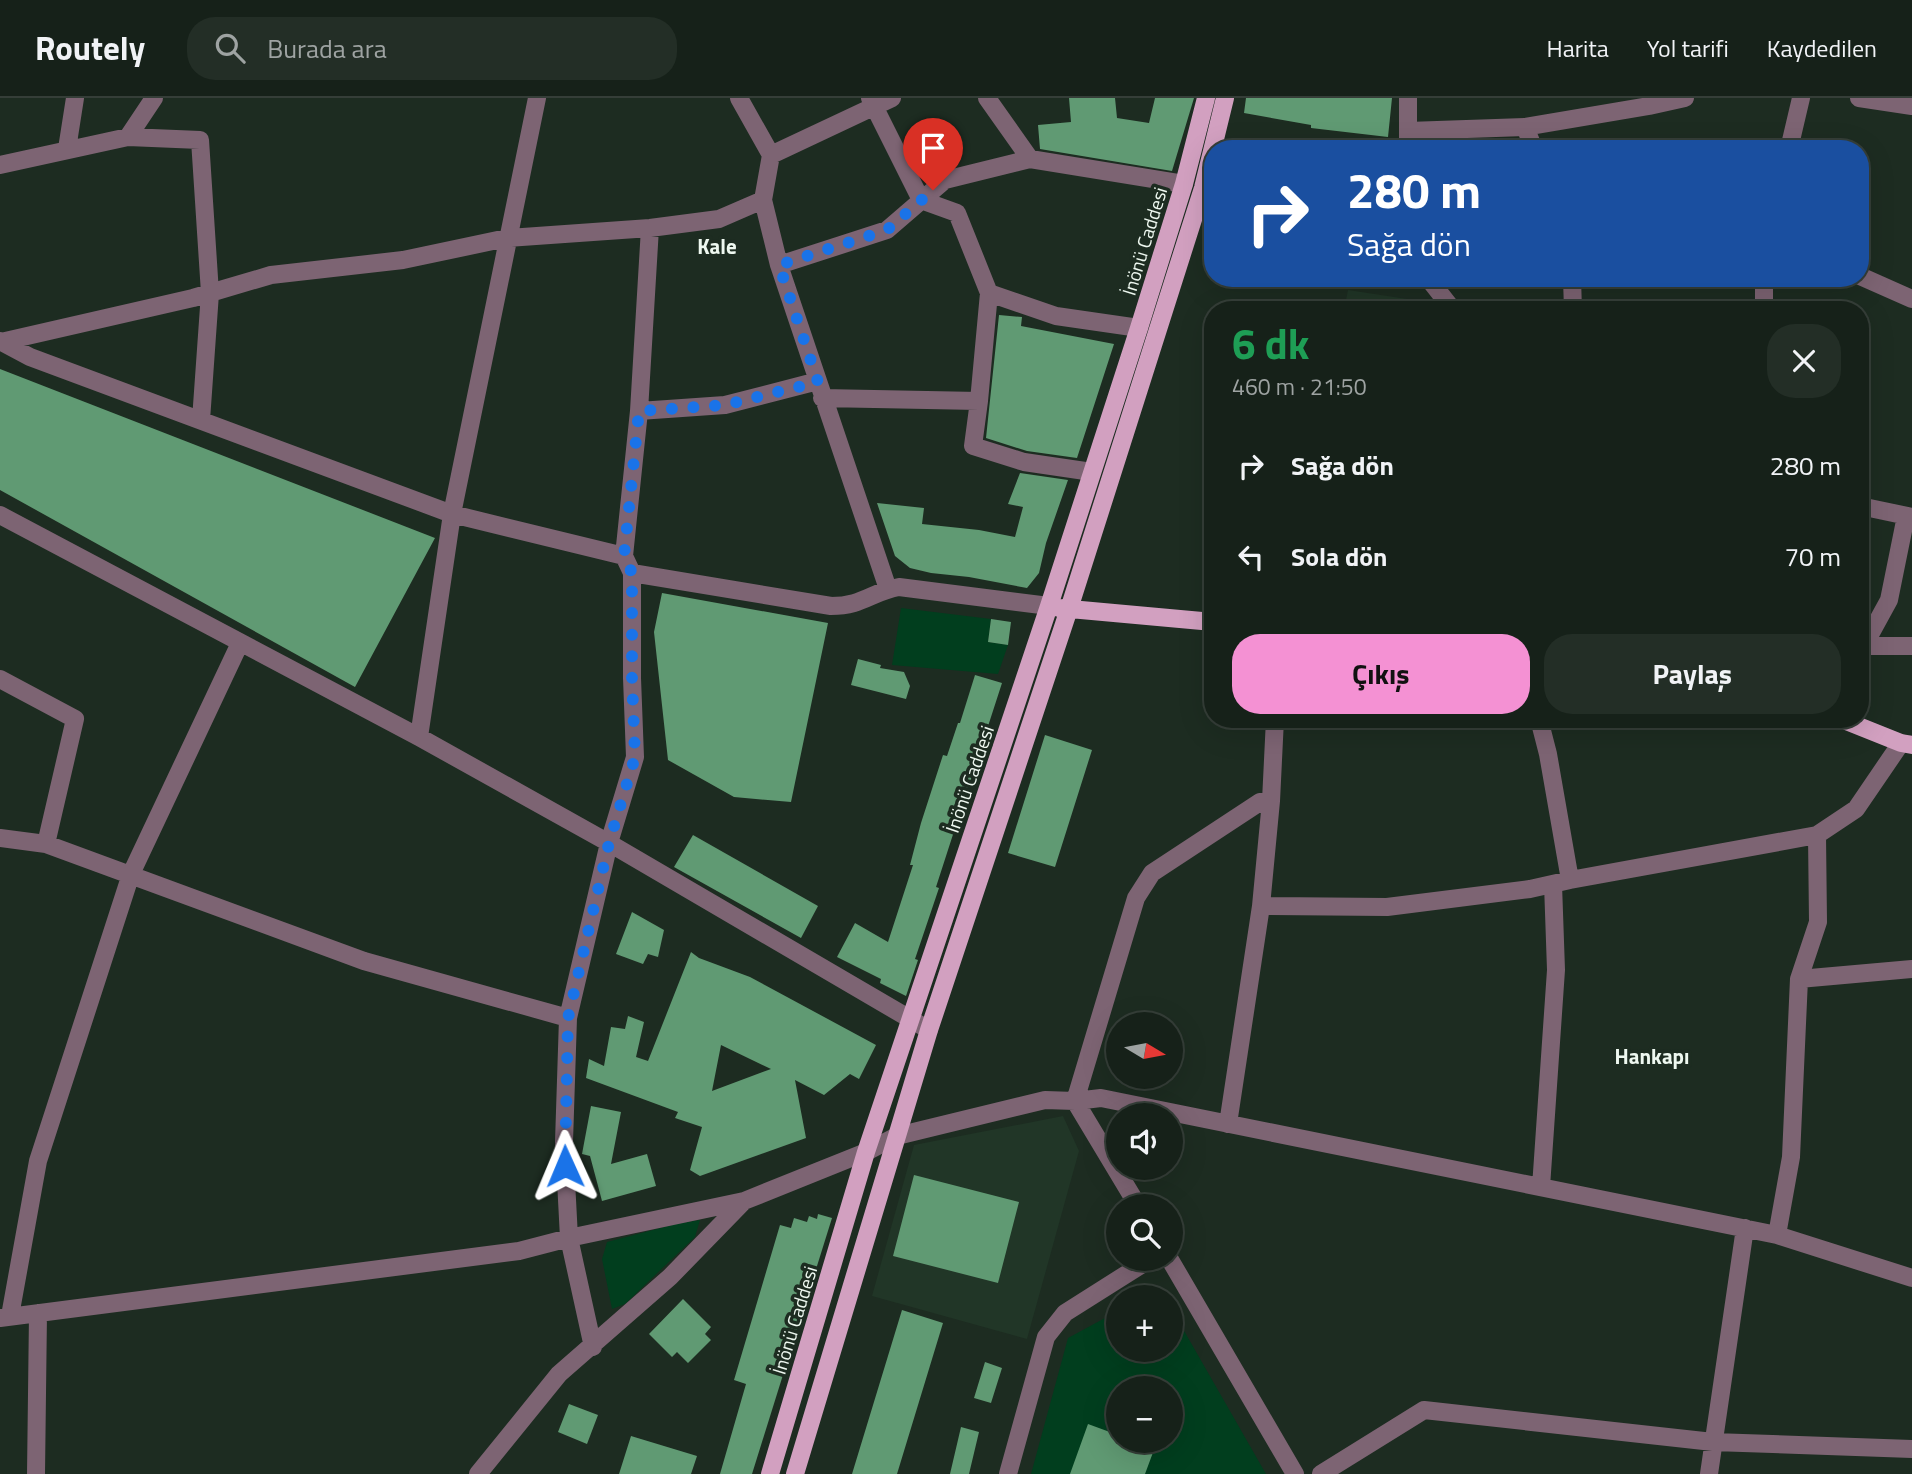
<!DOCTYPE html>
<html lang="tr">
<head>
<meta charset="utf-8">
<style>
  body { margin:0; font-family:"Titillium Web",sans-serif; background:#232e26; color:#f1f3f6; height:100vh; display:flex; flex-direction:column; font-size:26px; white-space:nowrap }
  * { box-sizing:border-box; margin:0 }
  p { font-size:23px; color:#9ea3a2 }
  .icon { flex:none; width:38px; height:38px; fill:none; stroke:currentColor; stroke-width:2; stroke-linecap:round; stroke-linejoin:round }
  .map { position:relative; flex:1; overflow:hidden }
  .details { position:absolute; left:1204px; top:203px; width:665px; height:427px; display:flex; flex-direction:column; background:#162119; border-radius:28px; box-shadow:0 7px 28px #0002,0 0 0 2px #353e38 }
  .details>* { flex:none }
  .banner { position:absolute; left:1204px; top:42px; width:665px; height:147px; border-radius:28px; box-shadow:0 7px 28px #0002,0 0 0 2px #353e38; background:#1a4fa0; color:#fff; overflow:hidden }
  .needle { width:46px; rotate:100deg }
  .controls { position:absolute; left:1106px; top:914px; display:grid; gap:14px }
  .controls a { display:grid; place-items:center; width:77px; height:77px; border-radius:50%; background:#162119; box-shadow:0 7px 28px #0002,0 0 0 2px #353e38; font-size:35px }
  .pin { position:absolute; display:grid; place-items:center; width:60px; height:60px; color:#fff; margin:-72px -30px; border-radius:50% 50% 50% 0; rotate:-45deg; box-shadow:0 0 7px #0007 }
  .pin .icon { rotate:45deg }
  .me { position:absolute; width:77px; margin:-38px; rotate:359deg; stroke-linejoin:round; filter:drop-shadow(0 0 5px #0008) }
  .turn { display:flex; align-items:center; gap:24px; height:147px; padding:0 28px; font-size:32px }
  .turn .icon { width:91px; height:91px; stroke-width:2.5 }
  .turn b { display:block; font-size:49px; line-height:60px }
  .round { display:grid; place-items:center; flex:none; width:74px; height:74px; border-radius:28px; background:#232e26 }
  .head { display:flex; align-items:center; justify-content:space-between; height:119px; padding:0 28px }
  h1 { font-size:42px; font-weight:700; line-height:52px; color:#1e9e55 }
  .primary-button { display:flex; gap:14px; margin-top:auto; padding:14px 28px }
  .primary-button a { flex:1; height:80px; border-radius:28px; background:#f491d3; color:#111; font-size:28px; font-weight:700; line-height:80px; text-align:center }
  .primary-button a+a { background:#232e26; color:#f1f3f6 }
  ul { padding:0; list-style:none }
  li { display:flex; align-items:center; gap:21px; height:91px; padding:0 28px }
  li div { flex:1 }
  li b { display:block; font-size:26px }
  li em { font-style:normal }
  header { display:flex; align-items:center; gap:42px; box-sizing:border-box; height:98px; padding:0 35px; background:#162119; border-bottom:2px solid #353e38 }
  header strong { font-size:33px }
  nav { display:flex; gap:38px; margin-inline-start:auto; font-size:24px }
  .search { width:490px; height:63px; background:#232e26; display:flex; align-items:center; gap:18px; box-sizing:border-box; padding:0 24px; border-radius:28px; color:#9ea3a2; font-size:26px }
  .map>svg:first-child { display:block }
  .built { fill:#213627 }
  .green { fill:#013e1e; fill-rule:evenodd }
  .building { fill:#609a73; fill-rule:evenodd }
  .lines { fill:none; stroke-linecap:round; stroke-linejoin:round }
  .minor { stroke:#7d6473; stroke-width:18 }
  .major { stroke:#d2a0c0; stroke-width:18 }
  .route { stroke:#1a73e8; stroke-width:12; stroke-dasharray:0 21.6 }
  .labels { text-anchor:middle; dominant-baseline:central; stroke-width:7; stroke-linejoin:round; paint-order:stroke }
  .street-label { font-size:19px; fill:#eef8f0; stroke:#1d2c21 }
  .neighbourhood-label { font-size:21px; font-weight:bold; fill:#eef8f0; stroke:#1d2c21 }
</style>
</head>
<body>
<header>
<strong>Routely</strong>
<div class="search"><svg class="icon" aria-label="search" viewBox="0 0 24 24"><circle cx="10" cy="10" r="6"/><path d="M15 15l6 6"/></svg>Burada ara</div>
<nav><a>Harita</a><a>Yol tarifi</a><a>Kaydedilen</a></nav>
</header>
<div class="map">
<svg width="1912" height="1376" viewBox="0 0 1912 1376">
  <rect width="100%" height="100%" fill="#1d2c21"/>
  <!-- built -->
  <path class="built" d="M1348,192L1427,204L1434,212H1344Z
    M1063,1018L1079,1053L1027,1241L872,1198L914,1047Z"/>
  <!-- green -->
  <path class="green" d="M901,510L991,521L988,544L1008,547L998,576L892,567Z
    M700,1122L695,1139L625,1206L612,1211L602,1161L607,1144L676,1126Z
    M1171,1210L1266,1376H1031L1068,1240L1118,1213V1251H1171ZM1118,1290H1171V1342H1118Z"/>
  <!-- building -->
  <path class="building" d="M1069,0H1115L1117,20L1149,25L1155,0H1194L1172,73L1040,51L1038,27L1071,24Z
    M1246,0H1392L1388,39L1311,30V27L1244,15Z
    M999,217L1022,219L1021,228L1114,246L1077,360L1027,353L986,340Z
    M0,271L435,440L355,589L0,392Z
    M1020,375L1068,382L1046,445L1039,475L1027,490L969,479L931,475L910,470L895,458L877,405L924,410L922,426L979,432L1015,439L1023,409L1008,406Z
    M662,495L828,525L791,704L734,699L668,662L654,534Z
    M991,521L1011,524L1008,547L988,544Z
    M858,561L881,567L880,570L904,574L910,588L906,601L851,587Z
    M975,577L1002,585L936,789L939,790L915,861L918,862L906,898L880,885L881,881L837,859L855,825L888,844L913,767H910L921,725L943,657L947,658L958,625H960Z
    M1045,637L1092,652L1055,769L1008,755Z
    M693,737L818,808L801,840L674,769Z
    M632,814L664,832L658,859L648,856L643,866L616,856Z
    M691,854L699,860L750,879L876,947L859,981L850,976L824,997L795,982L806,1040L700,1078L690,1072L702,1029L675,1020L678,1014L586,980L589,961L604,968L611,929L625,931L628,918L644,924L636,959L648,963ZM721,947L771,971L712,993Z
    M591,1008L621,1014L611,1066L647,1056L656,1088L602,1103L590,1058L582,1056Z
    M914,1077L1019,1104L998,1185L893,1158Z
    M818,1116L832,1120L752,1376H720L746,1286L734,1282L780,1127L791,1130L794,1120L807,1124L809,1118L817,1121Z
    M683,1201L711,1229L705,1236L711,1242L688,1265L677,1254L672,1259L649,1236Z
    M902,1212L943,1225L897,1376H852Z
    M985,1264L1002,1270L991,1305L974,1300Z
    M569,1306L598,1317L587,1346L558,1334Z
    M1088,1326L1118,1337V1342H1135L1155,1349L1145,1376H1070Z
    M961,1329L979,1334L969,1376H950Z
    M631,1338L697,1358L691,1376H619Z"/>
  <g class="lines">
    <!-- minor -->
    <path class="minor" d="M739,0L771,57L763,102L779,167L888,491
      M870,0L921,102L957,115L989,195L1056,218L1139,230
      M987,0L1030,61
      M1859,0L1912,8
      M1525,29L1534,51
      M1408,33L1525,29L1649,8L1685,0
      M128,39L200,42L210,195L201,322
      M67,51L75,0
      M1408,51V0
      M1789,51L1801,0
      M771,57L892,0
      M0,67L128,39L154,0
      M779,167L887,132L945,82L1030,61L1184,86
      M1860,178L1912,201
      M1428,180L1453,212
      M1572,180L1573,212
      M1764,180V212
      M0,243L30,259L452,416L624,458L632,475L831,508C863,508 871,494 899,489L1049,508
      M1,244L193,200L271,177L403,162L507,140L650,130L719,121L763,102
      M822,300L979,303L973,348L1024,364L1092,374
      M979,303L989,195
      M639,313L725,307L818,283
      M1860,408L1912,419
      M0,417L419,639L609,745L929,932
      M624,458L639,313L650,130
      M1866,548H1912
      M1860,555L1889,502L1906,418
      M0,581L75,621L46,746
      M1539,621L1548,656L1570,782
      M419,639L452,416L537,0
      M0,740L46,746L364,863L568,920
      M1261,808L1387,809L1530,791L1570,782L1817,737L1856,711L1901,645
      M1799,881L1912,871
      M1228,1026L1261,808L1271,703
      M1541,1089L1556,872L1553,786
      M1138,1108L1075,1003L1136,800L1152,775L1260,704L1271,703L1275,621
      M1777,1137L1791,1059L1799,881L1818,824L1817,737
      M1169,1160L1295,1376
      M10,1218L38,1063L131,776L240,545
      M0,1220L519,1153L569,1140L744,1103L866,1054L897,1038L1045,1002L1075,1003L1101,1000L1777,1137L1912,1180
      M593,1249L569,1140L564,1044L568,920L609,745L635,659L632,580V475
      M36,1376L38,1215
      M478,1376L559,1276L670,1179L744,1103
      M1008,1376L1046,1239L1065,1215L1152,1160
      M1321,1376L1424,1312L1713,1344L1912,1351
      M1709,1376L1745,1130"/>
    <!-- major -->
    <path class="major" d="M1059,510L1213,524
      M1841,621L1901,645L1912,647
      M770,1376L866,1054L1049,508L1139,230L1184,86L1206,0
      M795,1376L929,932L1069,511L1203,90L1225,0"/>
  </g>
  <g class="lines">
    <!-- route -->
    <path class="route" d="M565,1068L568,920L609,745L635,659L632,580V475L624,458L639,313L725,307L818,284L779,167L887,132L933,92"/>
  </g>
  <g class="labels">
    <!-- street labels -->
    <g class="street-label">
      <text transform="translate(1144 143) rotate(-73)">İnönü Caddesi</text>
      <text transform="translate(969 681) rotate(-71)">İnönü Caddesi</text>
      <text transform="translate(794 1222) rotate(-73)">İnönü Caddesi</text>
    </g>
    <!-- neighbourhood labels -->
    <g class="neighbourhood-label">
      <text x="717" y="148">Kale</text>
      <text x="1652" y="958">Hankapı</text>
    </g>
  </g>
</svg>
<div class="controls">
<a><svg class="needle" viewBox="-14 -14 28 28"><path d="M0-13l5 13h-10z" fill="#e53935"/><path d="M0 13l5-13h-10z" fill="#9ea3a2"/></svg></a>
<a><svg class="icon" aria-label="sound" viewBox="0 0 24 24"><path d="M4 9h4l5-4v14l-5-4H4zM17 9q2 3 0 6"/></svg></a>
<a><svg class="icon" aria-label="search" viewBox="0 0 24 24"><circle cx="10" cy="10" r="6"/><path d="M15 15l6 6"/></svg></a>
<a>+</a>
<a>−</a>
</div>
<div class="pin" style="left:933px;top:92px;background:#d93025"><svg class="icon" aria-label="arrive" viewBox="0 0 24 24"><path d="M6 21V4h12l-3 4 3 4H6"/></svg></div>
<svg class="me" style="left:565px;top:1068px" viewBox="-20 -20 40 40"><path d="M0-17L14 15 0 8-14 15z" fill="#1a73e8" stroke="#fff" stroke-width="4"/></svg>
<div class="banner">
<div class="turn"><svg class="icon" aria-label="right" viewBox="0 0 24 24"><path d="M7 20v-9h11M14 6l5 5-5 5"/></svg><div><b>280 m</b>Sağa dön</div></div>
</div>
<section class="details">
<div class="head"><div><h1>6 dk</h1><p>460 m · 21:50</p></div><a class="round"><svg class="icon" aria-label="close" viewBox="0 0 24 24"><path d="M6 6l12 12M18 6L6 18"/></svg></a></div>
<ul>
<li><svg class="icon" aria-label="right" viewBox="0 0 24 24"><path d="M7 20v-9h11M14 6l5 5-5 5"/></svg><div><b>Sağa dön</b></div><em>280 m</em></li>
<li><svg class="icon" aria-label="left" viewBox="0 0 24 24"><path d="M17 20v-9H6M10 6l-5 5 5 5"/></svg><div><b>Sola dön</b></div><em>70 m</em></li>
</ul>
<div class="primary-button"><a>Çıkış</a><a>Paylaş</a></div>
</section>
</div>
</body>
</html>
